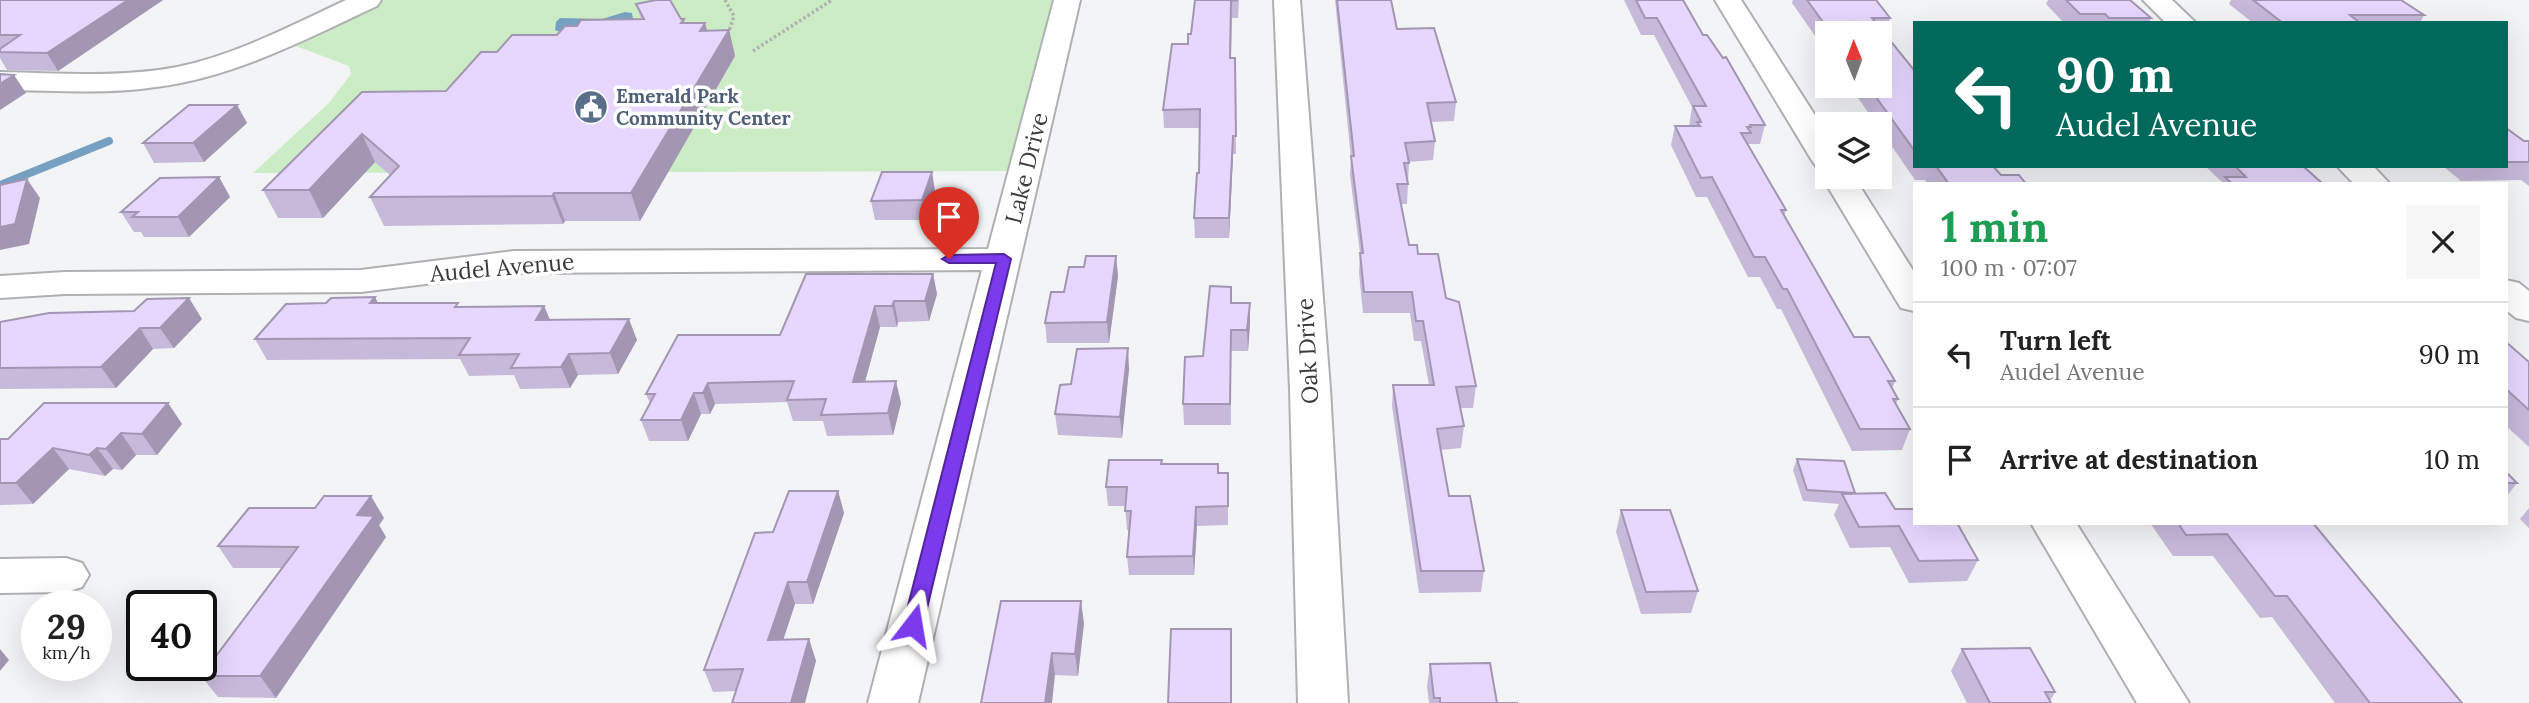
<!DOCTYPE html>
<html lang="en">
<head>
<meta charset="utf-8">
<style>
  body { margin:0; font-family:Lora,serif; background:#f6f6f6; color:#222; height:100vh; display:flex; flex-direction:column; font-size:26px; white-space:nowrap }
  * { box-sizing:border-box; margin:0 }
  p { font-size:23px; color:#767676 }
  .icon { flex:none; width:38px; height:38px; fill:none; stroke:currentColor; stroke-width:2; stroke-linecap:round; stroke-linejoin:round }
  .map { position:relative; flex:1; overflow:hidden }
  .drawer { position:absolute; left:1913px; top:182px; width:595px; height:343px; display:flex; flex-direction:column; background:#fff; border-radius:0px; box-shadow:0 7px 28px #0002 }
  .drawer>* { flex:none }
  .guide { position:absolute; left:1913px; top:21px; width:595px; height:147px; border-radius:0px; box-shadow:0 7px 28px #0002; background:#00695c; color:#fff; overflow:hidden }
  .needle { width:46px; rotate:359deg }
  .controls { position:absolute; left:1815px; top:21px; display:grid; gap:14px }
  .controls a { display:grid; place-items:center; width:77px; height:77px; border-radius:0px; background:#fff; box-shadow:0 7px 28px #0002; font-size:35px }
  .speed { position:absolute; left:21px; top:590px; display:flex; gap:14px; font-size:35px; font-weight:700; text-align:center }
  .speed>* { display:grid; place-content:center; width:91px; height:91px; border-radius:50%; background:#fff; box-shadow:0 7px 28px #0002; line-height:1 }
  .speed small { font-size:18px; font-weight:400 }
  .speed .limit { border:4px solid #111; border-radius:10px; background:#fff; color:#111 }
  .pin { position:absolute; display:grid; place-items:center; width:60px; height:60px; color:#fff; margin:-72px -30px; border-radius:50% 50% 50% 0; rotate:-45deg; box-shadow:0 0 7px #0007 }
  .pin .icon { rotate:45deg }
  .me { position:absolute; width:77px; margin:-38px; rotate:14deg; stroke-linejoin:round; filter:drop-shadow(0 0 5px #0008) }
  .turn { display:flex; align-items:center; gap:24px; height:147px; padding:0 28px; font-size:32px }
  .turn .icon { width:91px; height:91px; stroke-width:2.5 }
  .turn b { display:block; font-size:49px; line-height:60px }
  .round { display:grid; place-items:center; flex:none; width:74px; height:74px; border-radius:0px; background:#f6f6f6 }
  .headline { display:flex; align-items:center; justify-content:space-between; height:119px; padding:0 28px }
  h1 { font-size:42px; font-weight:700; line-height:52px; color:#1e9e55 }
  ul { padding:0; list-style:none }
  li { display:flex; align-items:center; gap:21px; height:105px; padding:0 28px; border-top:2px solid #e0e0e0 }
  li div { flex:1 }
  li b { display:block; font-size:26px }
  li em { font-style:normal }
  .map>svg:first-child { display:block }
  .green { fill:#cbecc4 }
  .water { fill:#76a1c3 }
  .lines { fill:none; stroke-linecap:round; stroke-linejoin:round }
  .stream { stroke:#76a1c3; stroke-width:8 }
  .minor-casing { stroke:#afb0b2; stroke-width:4 }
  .path { stroke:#afb0b1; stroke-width:3.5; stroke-dasharray:2.5 2.5; stroke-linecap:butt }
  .minor { fill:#fff; fill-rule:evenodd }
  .wall { fill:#c7b9da }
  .shaded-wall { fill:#a296b2 }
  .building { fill:#e7d7fe; stroke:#a296b2; stroke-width:2 }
  .route { fill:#7c3aed; stroke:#51269a; stroke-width:2 }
  .labels { text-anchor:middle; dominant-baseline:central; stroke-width:7; stroke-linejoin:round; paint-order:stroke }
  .far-service-label { font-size:19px; font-weight:bold; fill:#4e5e75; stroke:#fff; text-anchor:start }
  .street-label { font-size:23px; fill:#3a3b3b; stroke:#fff }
</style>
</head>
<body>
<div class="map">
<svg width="2529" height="703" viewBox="0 0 2529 703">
  <rect width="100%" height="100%" fill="#f3f4f6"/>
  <!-- green -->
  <path class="green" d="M384,0H1052L1007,171L253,173L329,103L351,74L349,66L288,43Z"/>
  <!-- water -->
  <path class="water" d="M625,12L632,13L633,19H644L565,34L555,30L556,22L560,18L602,19Z"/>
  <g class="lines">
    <!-- stream -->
    <path class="stream" d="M0,185L109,141"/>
    <!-- minor casing -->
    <g class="minor-casing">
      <path id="minor" d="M346,0H381L377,6C306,39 235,77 156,87C104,95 52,90 0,90V72C59,73 119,78 177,67C236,55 292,25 346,0Z
        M1054,0H1080L918,703H868L982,270L514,273L361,292L65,294L0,298V276L65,272L361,270L514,251L988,249Z
        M1274,0H1300L1330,389L1348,703H1298L1290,389Z
        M1715,0H1741L1827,134V169L1816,166L1811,159Z
        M2143,0H2172L2196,23H2166Z
        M2337,166H2373L2390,184H2354Z
        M1827,170V177H1854L1914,272V311L1901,308L1896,300L1822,177Z
        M2506,280L2519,283L2529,291V321L2516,318L2506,310Z
        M2031,523H2076L2189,703H2137Z
        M66,558L82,563L89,575L82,587L66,592L0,593V559Z"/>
    </g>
    <!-- path -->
    <path class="path" d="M725,0L734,16L727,37
      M753,51L832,0"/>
    <!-- minor -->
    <use href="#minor" class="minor"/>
  </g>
  <!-- wall -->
  <path class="wall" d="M0,0H163L58,71L7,70L0,58Z
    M1195,0H1239L1238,18H1232L1231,58H1235L1236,154H1233L1229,238H1195L1194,218L1199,173L1200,128H1164L1163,110L1191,34Z
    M1335,0H1391L1397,29L1456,102L1454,121L1431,122L1435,141L1433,160L1409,162L1407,204H1401L1409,245L1418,254L1446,298L1476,386L1473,408H1460L1464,426L1461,448L1440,450L1449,496L1484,571L1481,592L1419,593L1392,406L1393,385H1429L1421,341H1414L1410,313H1363L1359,273L1360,253L1350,175L1351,158Z
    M1624,0H1683L1703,35L1765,125L1760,144H1748L1786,210L1784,217L1854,337L1895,381L1892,389L1898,399L1896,404L1910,429L1902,450L1852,451L1781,309H1777L1760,277H1748L1707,197H1696L1671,145L1675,126H1689L1692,107L1654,35H1641Z
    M1793,0H1876L1890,18L1885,34L1914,70V166H1993L2001,175L2026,184H1928L1925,180H1915L1880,129V124H1876L1850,86H1880V33H1827V53L1792,3Z
    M2048,0H2130L2151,18L2149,23H2064L2046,4Z
    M2231,0H2401L2424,15L2420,23H2253L2229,4Z
    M636,4L684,19L685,23H705L707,31L729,30L735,56L640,221H565L563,224L384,226L370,197L390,175L375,162L323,218H278L263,190L362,92L446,91L497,52L557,35L577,26L641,19Z
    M237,105L247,123L204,162L154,163L143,143Z
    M2506,128L2524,141H2529V186L2521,180L2461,181L2444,167L2438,166H2506Z
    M2205,166H2303L2323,184H2221L2222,182Z
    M219,177L230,197L189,237H144L141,232H134L121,212Z
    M935,191L926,220H875L871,201Z
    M1116,256L1118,276L1109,343H1047L1045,323L1064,292L1084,267Z
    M933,274L937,294L929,321L898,322L897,327H880L865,382L901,403L893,435L827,436L823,421H793L787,402L715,404L710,414H701L688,441H649L641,420L650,403L646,394Z
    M375,297L378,303L460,307L544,306L550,320L637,340L618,374L578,375L570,388L520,389L514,375L469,376L460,359L267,360L255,339L326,303Z
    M1250,303V324L1248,351H1231V425H1184L1183,404L1203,356Z
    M202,319L174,348L153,349L116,388L0,389V322Z
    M2506,342L2529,362V447L2506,426Z
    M1129,369L1122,438L1058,435L1055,414L1071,384Z
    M168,403L182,424L157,455H136L122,470L113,469L105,476L69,469L33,504L0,505V439H8Z
    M1797,459L1855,493L1895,509L1978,560L1967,581L1909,583L1890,547L1850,548L1834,515L1839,504L1803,501L1793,470Z
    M1162,464L1219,473H1228V525L1197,526L1194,575H1129L1127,557L1129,530H1127L1125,506H1108L1106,487Z
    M2506,472L2517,483L2506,497Z
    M838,491L844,513L813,604H795L783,639H809L816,661L736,691L713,692L704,670L773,532Z
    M2529,508V528L2520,519Z
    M1621,510L1698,591L1691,613L1641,614L1616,532Z
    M384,518L379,525L386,537L276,698L218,697L201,676L282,568H233L218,546Z
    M2150,523H2313L2462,703H2335L2272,617L2260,618L2213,556H2173Z
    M1084,623L1078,676L1055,675L981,703Z
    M1962,649L2055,692L2050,701L2051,703H1967L1951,671Z
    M1430,664L1497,703H1518H1429L1427,686Z"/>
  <!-- shaded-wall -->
  <path class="shaded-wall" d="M128,0H163L58,71L47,53Z
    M705,23L712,49L700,31Z
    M729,30L735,56L640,221L631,193Z
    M14,75L26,93L0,110V84Z
    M237,105L247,123L204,162L193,143Z
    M362,134L375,162L323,218L309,190Z
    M1233,136V154L1229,238V218Z
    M932,172L935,191L926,220L922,200Z
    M219,177L230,197L189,237L178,217Z
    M27,179L40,198L29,244L0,250V227Z
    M554,193L565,221L563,224L552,196Z
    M1116,256L1118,276L1109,343L1107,322Z
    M933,274L937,294L929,321L925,301Z
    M375,297L385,318L370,303Z
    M189,298L202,319L174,348L160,328Z
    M894,301L898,322L897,327L892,306Z
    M1250,303V324L1248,351L1247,330Z
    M544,306L553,327L536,320Z
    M875,306L880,327L859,403L853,382Z
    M629,319L637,340L618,374L610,353Z
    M140,328L153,349L116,388L101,367Z
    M1128,348L1129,369L1122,438L1120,417Z
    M569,354L578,375L570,388L561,367Z
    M896,381L901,403L893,435L888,413Z
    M708,383L715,404L710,414L703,393Z
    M694,393L701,414L688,441L681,420Z
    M168,403L182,424L157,455L142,434Z
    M121,433L136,455L122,470L106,449Z
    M53,448L69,469L33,504L16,483Z
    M97,448L113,469L105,476L89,455Z
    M838,491L844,513L813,604L807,582Z
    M371,496L384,518L379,525L386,537L276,698L260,676L357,515Z
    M1196,507L1197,526L1194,575L1193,556Z
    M788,582L795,604L776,662L768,640Z
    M1081,601L1084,623L1078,676L1075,654Z
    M809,639L816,661L805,703H791Z
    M0,649L9,660L0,671Z
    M1052,653L1055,675L1052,703H1045Z"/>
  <!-- building -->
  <path class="building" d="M0,0H128L47,53L0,52V49L20,35H0Z
    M656,0H670L681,19H684L681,23H705L700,31L729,30L631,193H554L552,196L370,197L399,166L362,134L309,190H263L362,92L446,91L481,52H497L512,35H557L565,26H577L581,20L644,19L636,4Z
    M1195,0H1238L1231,1L1230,58H1235L1236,136H1233L1229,218H1194L1197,173H1199L1200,109L1163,110L1172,44H1188V34H1191Z
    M1337,0H1391L1397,29L1434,28L1456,102L1427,103L1435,141L1405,143L1409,163H1404L1408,184H1397L1409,245H1417L1418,254H1438L1446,298L1459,302L1476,386L1456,387L1464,426L1437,429L1449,496H1470L1484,571H1421L1393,385H1434L1423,321H1416L1412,292H1364L1360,253H1363L1351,156H1354Z
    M1636,0H1683L1703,35H1707L1723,58L1726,57L1765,125H1750L1751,127H1747L1751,133H1741L1786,210H1781L1854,337H1869L1895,381H1888L1898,399H1893L1910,429H1860L1787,289H1783L1765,257H1754L1712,177L1701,178L1675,126H1700L1697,122H1701L1693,106H1706L1657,18H1645Z
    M1807,0H1876L1890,18H1872L1914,70V150L1868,86H1880V33H1831Z
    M2066,0H2130L2151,18H2109L2105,14H2080Z
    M2253,0H2401L2424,15H2350L2360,23H2283Z
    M0,74L14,75L0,84Z
    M189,105H237L193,143H143Z
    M2506,128L2524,141H2529V162H2506Z
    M1936,166H1993L2001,175H2019L2026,184H1949Z
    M2235,166H2303L2323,184H2232L2225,177H2246Z
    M882,172H932L922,200L871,201Z
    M219,177L178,217H132L138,212H121L160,178Z
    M27,179L15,224L0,227V185Z
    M1086,256H1116L1107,322L1045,323L1051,292H1064L1069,267H1084Z
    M806,274H933L925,301H894L892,306H875L853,382L896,381L888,413L821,415L826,399L787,400L794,381L708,383L703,393H694L681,420H641L655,394H646L678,335H780Z
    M1210,286L1231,287V303H1250L1247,330H1231L1230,404H1183L1185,357L1203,356Z
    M375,297L370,303H458L455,307L544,306L536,320L629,319L610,353L569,354L561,367L511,368L519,354L459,355L470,338L255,339L286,304L326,303L331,298Z
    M189,298L160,328H140L101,367L0,368V322L49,313L134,311L147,299Z
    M2506,342L2529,362V410L2506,389Z
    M1128,348L1120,417L1055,414L1060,385L1071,384L1077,349Z
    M44,403H168L142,434L121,433L106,449L97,448L89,455L53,448L16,483H0V439H8Z
    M1797,459L1844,461L1855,493L1807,490Z
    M1109,460H1162L1161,464H1218V473H1228V506L1196,507L1193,556L1127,557L1131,511H1125L1127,487H1106Z
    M2506,472L2517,483H2506Z
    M789,491H838L807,582H788L768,640L809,639L791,703H732L743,669L704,670L755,533L773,532Z
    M1885,493L1895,509H1914V523H1957L1978,560L1919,561L1899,526L1859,527L1842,494Z
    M324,496H371L357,515L374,516L260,676H201L298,547L218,546L249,508H315Z
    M1621,510H1670L1698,591L1646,592Z
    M2178,523H2313L2462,703H2370L2287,596H2275L2227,534L2186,535Z
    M1001,601H1081L1075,654L1052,653L1045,703H981Z
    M1171,629H1231V703H1168Z
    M2030,648L2055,692H2045L2051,703H1990L1962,649Z
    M1490,663L1497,703H1518H1440V698H1434L1430,664Z"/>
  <!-- route -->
  <path class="route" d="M1004,254L1011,259L923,625L920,630L913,633L906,630L903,625L996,263H949L942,259L949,255Z"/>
  <!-- icons -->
  <defs>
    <g id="civic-disc" transform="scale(1.75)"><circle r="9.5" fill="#5c6f8a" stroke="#fff"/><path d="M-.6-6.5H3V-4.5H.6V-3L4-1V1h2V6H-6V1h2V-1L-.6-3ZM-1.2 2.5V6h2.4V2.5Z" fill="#fff"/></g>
  </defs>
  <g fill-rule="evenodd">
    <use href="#civic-disc" x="591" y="107"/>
  </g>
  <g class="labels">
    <!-- far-service labels -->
    <g class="far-service-label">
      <text x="616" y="96">Emerald Park<tspan x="616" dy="22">Community Center</tspan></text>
    </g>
    <!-- street labels -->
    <g class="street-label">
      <text transform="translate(1026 168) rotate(-76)">Lake Drive</text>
      <text transform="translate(502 267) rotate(-5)">Audel Avenue</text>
      <text transform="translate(1307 351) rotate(-93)">Oak Drive</text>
    </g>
  </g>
</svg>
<div class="controls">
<a><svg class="needle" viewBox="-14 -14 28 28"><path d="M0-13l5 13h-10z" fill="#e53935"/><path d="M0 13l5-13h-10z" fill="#767676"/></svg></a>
<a><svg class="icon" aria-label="layers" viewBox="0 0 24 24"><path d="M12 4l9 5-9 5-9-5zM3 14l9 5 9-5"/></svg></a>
</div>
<div class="speed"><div>29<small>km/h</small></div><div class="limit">40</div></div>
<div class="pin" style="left:949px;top:259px;background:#d93025"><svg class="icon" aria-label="arrive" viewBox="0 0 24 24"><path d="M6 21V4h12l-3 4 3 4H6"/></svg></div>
<svg class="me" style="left:913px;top:625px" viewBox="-20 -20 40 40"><path d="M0-17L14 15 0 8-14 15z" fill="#7c3aed" stroke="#fff" stroke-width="4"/></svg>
<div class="guide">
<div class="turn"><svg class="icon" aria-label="left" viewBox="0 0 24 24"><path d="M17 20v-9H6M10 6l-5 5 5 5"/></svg><div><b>90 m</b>Audel Avenue</div></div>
</div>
<section class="drawer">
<div class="headline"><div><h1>1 min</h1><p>100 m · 07:07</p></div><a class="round"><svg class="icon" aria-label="close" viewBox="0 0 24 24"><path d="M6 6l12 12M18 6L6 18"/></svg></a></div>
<ul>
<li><svg class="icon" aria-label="left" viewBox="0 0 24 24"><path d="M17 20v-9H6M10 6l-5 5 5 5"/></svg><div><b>Turn left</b><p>Audel Avenue</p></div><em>90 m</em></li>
<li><svg class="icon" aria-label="arrive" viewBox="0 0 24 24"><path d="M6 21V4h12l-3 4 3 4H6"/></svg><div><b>Arrive at destination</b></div><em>10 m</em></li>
</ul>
</section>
</div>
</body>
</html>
